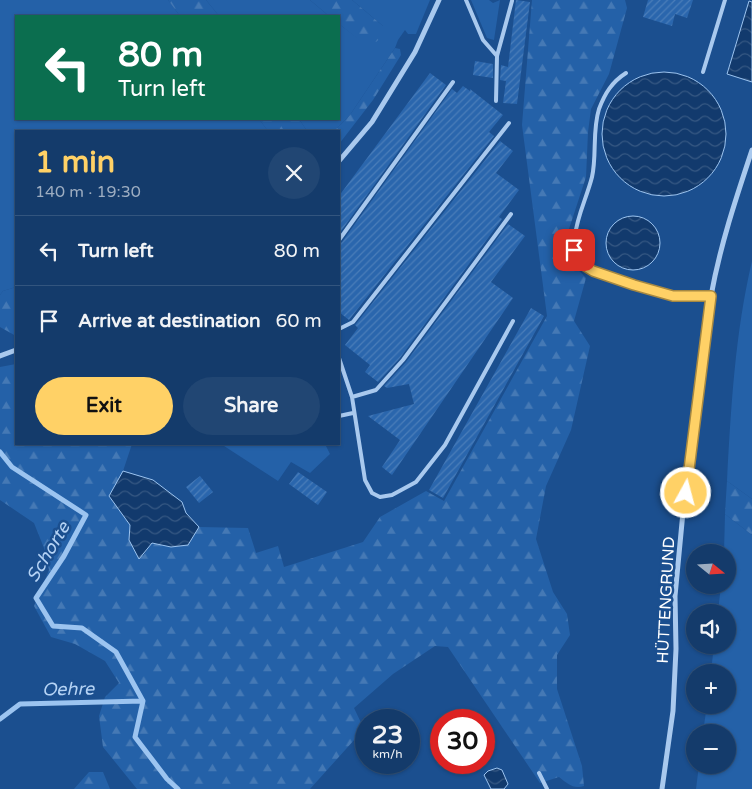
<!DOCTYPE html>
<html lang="en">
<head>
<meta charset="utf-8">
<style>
  body { margin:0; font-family:"Varela Round",sans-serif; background:#214673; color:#f1f3f6; height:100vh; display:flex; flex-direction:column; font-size:19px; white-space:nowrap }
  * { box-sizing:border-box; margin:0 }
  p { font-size:16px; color:#9dadc1 }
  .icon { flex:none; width:28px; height:28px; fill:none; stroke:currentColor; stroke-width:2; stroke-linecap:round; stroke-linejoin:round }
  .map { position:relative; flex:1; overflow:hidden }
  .drawer { position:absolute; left:15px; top:130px; width:325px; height:315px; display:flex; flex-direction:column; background:#143b6b; border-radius:0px; box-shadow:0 1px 4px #0004,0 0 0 1px #33557e }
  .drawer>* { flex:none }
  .top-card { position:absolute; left:15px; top:15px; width:325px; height:105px; border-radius:0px; box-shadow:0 1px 4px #0004,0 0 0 1px #33557e; background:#0b6e4f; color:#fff; overflow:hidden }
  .needle { width:32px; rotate:108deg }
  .tools { position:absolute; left:686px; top:544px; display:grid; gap:10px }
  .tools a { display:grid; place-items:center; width:50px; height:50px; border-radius:50%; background:#143b6b; box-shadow:0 1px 4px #0004,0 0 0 1px #33557e; font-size:25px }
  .speed { position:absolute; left:355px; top:709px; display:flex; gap:10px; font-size:25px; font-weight:700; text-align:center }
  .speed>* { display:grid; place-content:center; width:65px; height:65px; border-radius:50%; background:#143b6b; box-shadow:0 1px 4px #0004,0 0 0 1px #33557e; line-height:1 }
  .speed small { font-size:12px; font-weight:400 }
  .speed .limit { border:8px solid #d22; background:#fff; color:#111 }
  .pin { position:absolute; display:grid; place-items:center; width:42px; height:42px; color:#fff; margin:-21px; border-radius:10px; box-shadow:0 2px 8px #0006 }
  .me { position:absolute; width:55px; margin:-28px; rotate:7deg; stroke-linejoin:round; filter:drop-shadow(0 0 4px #0008) }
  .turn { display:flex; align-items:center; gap:18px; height:105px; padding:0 20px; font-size:22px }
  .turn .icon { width:65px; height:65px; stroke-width:2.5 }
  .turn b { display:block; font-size:35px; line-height:42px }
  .round { display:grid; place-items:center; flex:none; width:52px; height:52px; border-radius:26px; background:#214673 }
  .summary { display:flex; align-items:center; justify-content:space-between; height:85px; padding:0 20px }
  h1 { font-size:30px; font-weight:700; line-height:38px; color:#ffd166 }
  .action { display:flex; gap:10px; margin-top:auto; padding:10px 20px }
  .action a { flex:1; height:58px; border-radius:30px; background:#ffd166; color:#111; font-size:20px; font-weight:700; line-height:58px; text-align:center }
  .action a+a { background:#214673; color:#f1f3f6 }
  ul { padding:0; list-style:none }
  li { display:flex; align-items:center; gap:15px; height:70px; padding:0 20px; border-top:1px solid #33557e }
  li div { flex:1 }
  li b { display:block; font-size:19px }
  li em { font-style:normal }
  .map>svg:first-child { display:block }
  .grass { fill:#2461a8 }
  .forest { fill:url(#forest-firs) }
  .water { fill:url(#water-waves); stroke:#9cc4f0 }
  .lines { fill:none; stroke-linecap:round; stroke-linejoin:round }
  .stream { stroke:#9cc4f0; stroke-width:5 }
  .building { fill:url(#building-hatch) }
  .lane { stroke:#a9c9ee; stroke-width:4 }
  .street { stroke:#a9c9ee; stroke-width:5 }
  .route-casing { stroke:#a68842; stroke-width:12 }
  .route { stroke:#ffd166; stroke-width:9 }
  .labels { text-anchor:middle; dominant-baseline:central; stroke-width:5; stroke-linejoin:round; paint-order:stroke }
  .street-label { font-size:16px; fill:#fff; stroke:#1b4f8f }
  .water-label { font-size:18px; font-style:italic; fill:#b5d3f5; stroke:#1b4f8f }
</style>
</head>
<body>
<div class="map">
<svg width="752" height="789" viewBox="0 0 752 789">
  <defs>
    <pattern id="forest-firs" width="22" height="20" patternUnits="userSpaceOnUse" patternTransform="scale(1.25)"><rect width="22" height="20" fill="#2461a8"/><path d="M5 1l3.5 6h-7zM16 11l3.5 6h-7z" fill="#4579b5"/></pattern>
    <pattern id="water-waves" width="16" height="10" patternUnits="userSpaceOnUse" patternTransform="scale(1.25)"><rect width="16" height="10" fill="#123a6d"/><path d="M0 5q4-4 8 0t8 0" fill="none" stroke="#365883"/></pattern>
    <pattern id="building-hatch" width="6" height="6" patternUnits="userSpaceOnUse" patternTransform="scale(1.25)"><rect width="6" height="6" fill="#2a66ad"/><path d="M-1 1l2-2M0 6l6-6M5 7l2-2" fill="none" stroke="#4a7db9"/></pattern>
  </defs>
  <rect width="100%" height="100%" fill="#1b4f8f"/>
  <!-- grass -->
  <path class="grass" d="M0,0H168L180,16H16V119H259L268,131H16V287L3,291L0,295Z
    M206,0H310L329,16H219Z
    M352,0H430L416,34H408L405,30L398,40L395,48L350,115L334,131H307L299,119H339V24L359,39L383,26Z
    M471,0H489L493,3L500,0L494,40L487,38Z
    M752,261V499L727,481C731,408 735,333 752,261Z
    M221,444H325L330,454L310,473L291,462L278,481Z
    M725,514L752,535V789H696L699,765H728V732H703L707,705H728V672H711L714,645H728V612H718L721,585H728V552H724Z"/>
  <!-- forest -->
  <path class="forest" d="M168,0H206L219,16H180Z
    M310,0H352L383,26L385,34L376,42L358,39L339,24V16H329Z
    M532,0H625L627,8L609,74L591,109L588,132L586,177L568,232L567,258L586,278L574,321L590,346L571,430L546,486L536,539L553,592L567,614L570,635L557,655V689L582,766L584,786C573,789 568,784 559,777L540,783L448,647L435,646L393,674L354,708L364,729L310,789H137L103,747L99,716L105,697L119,683L105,661L75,644L51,637L34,606L49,570L44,548L34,523L0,500V367L16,364V444H132L123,471L109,496L130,525L129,540L143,556L152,543L171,547L188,545L199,527L248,528L256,553L278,546L284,567L363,542L380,517L426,491L444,501L547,316L522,125Z
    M395,48L400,49L401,55L373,100L339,144V131H334L350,115Z
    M259,119H299L307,131H268Z
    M16,287V336L0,327V295L3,291Z
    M727,481L752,499V535L725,514Z
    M89,772H103L110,789H74Z"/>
  <!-- water -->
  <path class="water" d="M749,1L752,2V82L727,74Z
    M602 134a62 62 0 1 1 124 0a62 62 0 1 1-124 0Z
    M606 243a27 27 0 1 1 54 0a27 27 0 1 1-54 0Z
    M123,471L153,480L182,502L186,513L199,527L188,545L171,547L152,543L139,559L129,540L130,525L109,496Z
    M497,768L502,770L508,784L504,789H491L484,775L488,771Z"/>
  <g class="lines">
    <!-- stream -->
    <path class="stream" d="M0,452L12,467L86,515L64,556L36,598L53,626L82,628L116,652L143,701L135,737L167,779L178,789
      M0,719L20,704L143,701"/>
  </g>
  <!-- building -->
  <path class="building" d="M516,0L530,2L517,104L503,103L506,81L500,80L501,65L508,67Z
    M648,0H693L687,18L675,14L672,26L643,17Z
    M475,61L493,64V78L473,75Z
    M430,73L446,85L339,234V196Z
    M463,86L470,91V89L503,115L489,132L494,136L349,320L339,312V244L342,242L452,89L457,93Z
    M500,141L513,151L496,173L519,190L499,217L502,219L400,358L378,382L365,372L370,365L345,345L358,328L355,325Z
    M508,224L525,236L491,282L513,298L392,475L382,467L400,440L368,416L414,404L409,384L387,388L384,386L406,362Z
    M531,308L544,316L443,498L429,490Z
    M298,472L327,492L318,505L289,484Z
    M200,476L213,492L199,503L186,487Z"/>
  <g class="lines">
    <!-- lane -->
    <path class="lane" d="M466,0L483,40L497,56
      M703,72L725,0
      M626,73C612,82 605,93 599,109C592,131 597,155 592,177C587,197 577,216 575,236C573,245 575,254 580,262C588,274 660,294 676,296C687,298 699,296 711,296
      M496,101L497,56L512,1
      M339,240L453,82
      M339,329L353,322L509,123
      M339,358L352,397L365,480L372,493L380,497L392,495L416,482L445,445L513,321
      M352,397L376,390L403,360L511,214
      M339,416L353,413
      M539,773L547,789"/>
    <!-- street -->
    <path class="street" d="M339,161L372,122L415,52L439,0
      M0,356L16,350
      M662,789L673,711L676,649L675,596L683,512L711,296C720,246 736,198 752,150"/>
  </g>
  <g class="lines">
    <!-- route casing -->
    <g class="route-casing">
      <path id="route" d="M574,250L580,263L593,271L634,285L673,296H711L686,493"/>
    </g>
    <!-- route -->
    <use href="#route" class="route"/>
  </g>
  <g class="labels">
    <!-- street labels -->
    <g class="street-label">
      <text transform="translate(666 600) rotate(-87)">HÜTTENGRUND</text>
    </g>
    <!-- water labels -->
    <g class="water-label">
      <text transform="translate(48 552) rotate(-59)">Schorte</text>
      <text transform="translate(68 689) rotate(-1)">Oehre</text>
    </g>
  </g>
</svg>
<div class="tools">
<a><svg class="needle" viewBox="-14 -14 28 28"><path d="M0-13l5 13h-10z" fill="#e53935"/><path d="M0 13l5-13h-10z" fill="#9dadc1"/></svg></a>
<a><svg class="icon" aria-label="sound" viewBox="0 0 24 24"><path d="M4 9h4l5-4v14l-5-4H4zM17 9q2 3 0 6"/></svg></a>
<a>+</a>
<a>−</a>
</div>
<div class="speed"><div>23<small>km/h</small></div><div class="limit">30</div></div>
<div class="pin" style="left:574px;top:250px;background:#d93025"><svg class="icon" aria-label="arrive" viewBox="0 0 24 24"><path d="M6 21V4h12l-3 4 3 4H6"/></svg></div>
<svg class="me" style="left:686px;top:493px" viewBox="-20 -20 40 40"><circle r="17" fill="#ffd166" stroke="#fff" stroke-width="3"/><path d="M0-11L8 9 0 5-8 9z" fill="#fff"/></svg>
<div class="top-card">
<div class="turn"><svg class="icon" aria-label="left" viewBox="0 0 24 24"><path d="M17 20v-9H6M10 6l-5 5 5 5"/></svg><div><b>80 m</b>Turn left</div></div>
</div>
<section class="drawer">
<div class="summary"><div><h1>1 min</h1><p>140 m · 19:30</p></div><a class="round"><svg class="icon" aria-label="close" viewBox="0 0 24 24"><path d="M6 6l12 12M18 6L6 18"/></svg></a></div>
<ul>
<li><svg class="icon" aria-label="left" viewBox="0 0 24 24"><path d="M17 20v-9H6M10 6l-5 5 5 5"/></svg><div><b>Turn left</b></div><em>80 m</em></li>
<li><svg class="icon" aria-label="arrive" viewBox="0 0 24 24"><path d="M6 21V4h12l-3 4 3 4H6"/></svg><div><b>Arrive at destination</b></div><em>60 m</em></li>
</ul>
<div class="action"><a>Exit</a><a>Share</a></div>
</section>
</div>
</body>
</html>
